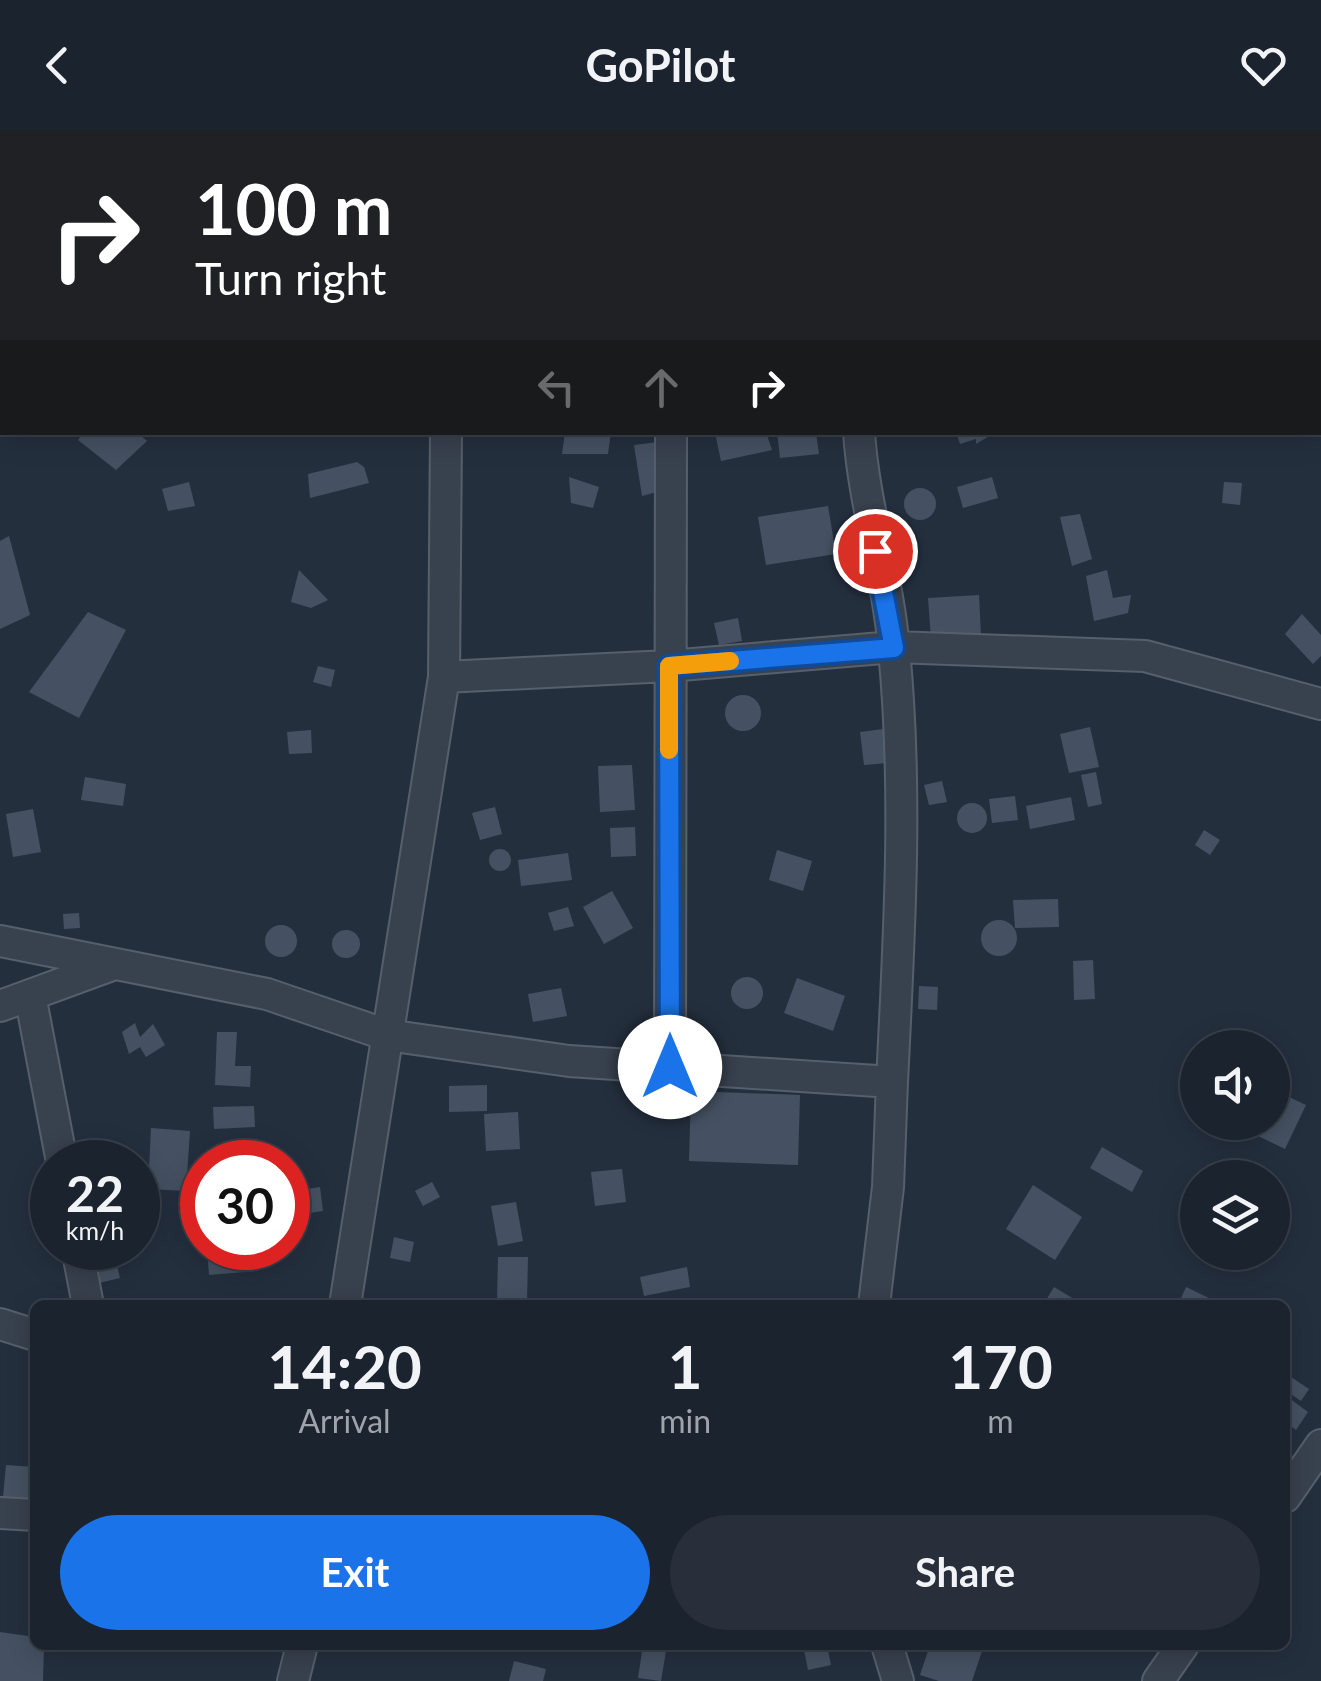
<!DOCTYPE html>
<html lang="en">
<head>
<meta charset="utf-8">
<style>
  body { margin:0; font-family:Lato,sans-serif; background:#282f3a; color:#f1f3f6; height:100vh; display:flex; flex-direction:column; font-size:38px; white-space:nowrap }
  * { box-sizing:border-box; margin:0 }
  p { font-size:32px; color:#a0a4aa }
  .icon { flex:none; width:55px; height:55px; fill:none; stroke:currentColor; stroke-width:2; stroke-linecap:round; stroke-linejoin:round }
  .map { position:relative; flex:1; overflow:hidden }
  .side { position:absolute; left:30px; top:1170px; width:1260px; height:350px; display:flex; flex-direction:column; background:#1b232e; border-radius:15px; box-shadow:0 5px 25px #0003,0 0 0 2px #39404a }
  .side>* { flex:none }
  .top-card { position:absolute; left:0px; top:0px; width:1322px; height:305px; box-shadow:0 5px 25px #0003,0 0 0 2px #39404a; background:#202124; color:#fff; overflow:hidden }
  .fabs { position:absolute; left:1180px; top:900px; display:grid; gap:20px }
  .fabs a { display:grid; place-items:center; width:110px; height:110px; border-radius:50%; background:#1b232e; box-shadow:0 5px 25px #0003,0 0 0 2px #39404a; font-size:50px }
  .speed { position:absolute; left:30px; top:1010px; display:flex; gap:20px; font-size:50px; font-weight:700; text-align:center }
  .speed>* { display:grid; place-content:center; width:130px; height:130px; border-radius:50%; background:#1b232e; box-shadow:0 5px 25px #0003,0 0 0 2px #39404a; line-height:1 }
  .speed small { font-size:25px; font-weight:400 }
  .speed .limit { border:15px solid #d22; background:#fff; color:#111 }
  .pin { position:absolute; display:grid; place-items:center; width:85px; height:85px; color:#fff; margin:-42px; border:5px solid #fff; border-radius:50%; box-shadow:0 2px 10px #0007 }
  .me { position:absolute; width:110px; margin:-55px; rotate:0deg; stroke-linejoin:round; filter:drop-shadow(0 0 8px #0008) }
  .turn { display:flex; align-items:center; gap:35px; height:210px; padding:0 30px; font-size:45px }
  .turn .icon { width:130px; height:130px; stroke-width:2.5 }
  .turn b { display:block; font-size:70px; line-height:85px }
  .lanes { display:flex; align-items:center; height:95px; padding:0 30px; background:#0003; justify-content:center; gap:50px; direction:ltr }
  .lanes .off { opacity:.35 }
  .eta { display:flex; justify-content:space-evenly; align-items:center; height:170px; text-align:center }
  .eta b { font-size:60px; font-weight:700; line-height:70px }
  .cta { display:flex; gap:20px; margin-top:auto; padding:20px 30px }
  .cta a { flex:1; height:115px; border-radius:60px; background:#1a73e8; color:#fff; font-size:40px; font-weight:700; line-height:115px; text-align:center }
  .cta a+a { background:#282f3a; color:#f1f3f6 }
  header { display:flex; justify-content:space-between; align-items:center; height:130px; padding:0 30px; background:#1b232e; font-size:45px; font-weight:700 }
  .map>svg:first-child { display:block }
  .building { fill:#455162 }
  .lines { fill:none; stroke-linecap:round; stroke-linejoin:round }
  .street-casing { stroke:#565f6c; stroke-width:34 }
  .street { stroke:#38414e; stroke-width:30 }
  .route-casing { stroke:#114b97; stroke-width:25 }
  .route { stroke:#1a73e8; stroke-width:18 }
  .slow { stroke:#f59e0b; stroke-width:18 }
</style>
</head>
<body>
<header><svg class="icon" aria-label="back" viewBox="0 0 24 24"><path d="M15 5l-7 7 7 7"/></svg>GoPilot<svg class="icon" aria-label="heart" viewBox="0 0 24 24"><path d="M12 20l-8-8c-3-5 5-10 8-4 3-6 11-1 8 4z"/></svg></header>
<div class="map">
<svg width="1321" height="1551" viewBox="0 0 1321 1551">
  <rect width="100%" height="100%" fill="#242f3e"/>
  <!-- building -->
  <path class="building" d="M84,302H137L147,311L116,340L78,310Z
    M565,302H611L608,324H562Z
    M766,302L772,320L721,331L715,303Z
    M777,302H816L819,324L780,328Z
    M956,302H996L976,314V309L960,314Z
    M658,312L657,362L642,366L634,315Z
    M357,332L364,337L369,353L310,368L308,344Z
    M569,347L599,357L593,378L571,373Z
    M992,347L998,368L963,378L957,357Z
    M189,352L195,376L168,381L162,359Z
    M1224,352L1242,353L1240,375L1222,373Z
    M904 374a16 16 0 1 1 32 0a16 16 0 1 1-32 0Z
    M828,376L836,424L766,435L758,387Z
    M1080,384L1092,429L1072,436L1060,387Z
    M9,406L30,485L0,499V411Z
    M299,440L328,470L311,478L291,472Z
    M1107,440L1113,468L1131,465L1128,483L1094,491L1086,446Z
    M979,465L981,506L931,509L928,468Z
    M88,482L126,500L79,588L29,562Z
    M1302,484L1321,505V526L1313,534L1285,504Z
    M738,488L742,511L719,515L714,493Z
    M318,536L335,540L331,557L313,552Z
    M725 583a18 18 0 1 1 36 0a18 18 0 1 1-36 0Z
    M1090,597L1099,637L1069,643L1060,604Z
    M883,599L887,633L864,635L860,602Z
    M311,600L312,623L289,624L287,602Z
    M632,635L635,680L600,682L598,636Z
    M1096,642L1102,674L1088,677L1081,645Z
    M85,647L126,654L123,676L81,670Z
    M942,651L947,672L929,675L924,655Z
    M1015,666L1018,690L992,693L989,669Z
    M1071,667L1075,690L1030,699L1026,676Z
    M957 688a15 15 0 1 1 30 0a15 15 0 1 1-30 0Z
    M495,677L502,704L480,710L472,683Z
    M33,679L41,722L13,727L6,684Z
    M635,697L636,726L611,727L610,698Z
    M1204,700L1220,710L1210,725L1195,715Z
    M489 730a11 11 0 1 1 22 0a11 11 0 1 1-22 0Z
    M777,720L812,731L803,761L769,750Z
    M568,723L572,750L521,756L518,730Z
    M612,761L633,798L604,814L583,777Z
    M1058,769L1059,797L1015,798L1013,770Z
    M568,777L574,796L554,801L548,783Z
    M79,783L80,798L64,799L63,784Z
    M981 808a18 18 0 1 1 36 0a18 18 0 1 1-36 0Z
    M265 811a16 16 0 1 1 32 0a16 16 0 1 1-32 0Z
    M332 814a14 14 0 1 1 28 0a14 14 0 1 1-28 0Z
    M1093,830L1095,869L1074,870L1073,831Z
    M731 863a16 16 0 1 1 32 0a16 16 0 1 1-32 0Z
    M797,848L845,866L833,901L784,883Z
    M919,856L938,857L937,880L918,879Z
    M561,858L567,886L533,892L528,864Z
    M135,893L140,907L153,894L165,915L146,927L140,917L129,924L122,902Z
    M217,902H237L235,936H251L250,957L215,955Z
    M487,955V981L449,982V956Z
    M1272,959L1306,975L1285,1019L1250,1002L1254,992H1272Z
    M691,961L800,965L798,1035L689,1031Z
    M254,976L255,997L214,999L213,977Z
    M518,982L520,1019L486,1021L484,984Z
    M151,998L190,1001L186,1061L148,1059Z
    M255,1012L256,1032H217L216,1014Z
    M1102,1017L1143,1041L1132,1062L1090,1038Z
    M622,1039L626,1072L595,1076L591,1042Z
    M432,1052L440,1067L423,1076L415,1061Z
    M1033,1055L1082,1087L1055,1130L1006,1099Z
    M320,1057L323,1081L303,1084L300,1060Z
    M516,1072L523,1111L498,1116L491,1076Z
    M394,1107L414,1112L410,1132L390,1128Z
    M207,1118H254L257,1141L209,1145Z
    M115,1127L120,1148L99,1153L94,1133Z
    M498,1127H528L527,1171H497Z
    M687,1137L690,1157L644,1166L640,1147Z
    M1054,1157L1084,1175H1043Z
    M1186,1157L1209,1168L1206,1175H1178Z
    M1285,1243L1309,1259L1301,1271L1285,1260Z
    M1285,1265L1308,1282L1296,1300L1285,1292Z
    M6,1335L35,1337V1370L3,1367Z
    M0,1502L35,1507V1515H44L43,1551H0Z
    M643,1515H667L661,1551L638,1548Z
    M803,1515H827L831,1535L808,1540Z
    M930,1515H984L972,1551H939L920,1545Z
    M514,1531L546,1539L543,1551H509Z"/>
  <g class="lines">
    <!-- street casing -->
    <g class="street-casing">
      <path id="street" d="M670,0V2
        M239,2L241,0
        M438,2V0
        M860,2V0
        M1060,2L1065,0
        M0,173L2,176
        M0,256L2,254
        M446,302L444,547L669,536L894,517L1145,526L1321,574
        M0,811L267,864L387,905L569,931L892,952C899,808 908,663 894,520C888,446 864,377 859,302
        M30,865L62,1032
        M0,876L112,835
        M670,937L671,302
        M77,1118L88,1175
        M345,1175L444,547
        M874,1175L888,1057L892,952
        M0,1194L35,1205
        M1285,1367L1321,1315
        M0,1383L35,1385
        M887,1515L898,1551
        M293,1551L302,1515
        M1158,1551L1183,1515"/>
    </g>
    <!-- street -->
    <use href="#street" class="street"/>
  </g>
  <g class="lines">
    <!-- route casing -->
    <g class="route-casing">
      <path id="route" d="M670,937L669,536L894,518L875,421"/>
    </g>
    <!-- route -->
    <use href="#route" class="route"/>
    <!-- slow -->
    <path class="slow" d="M669,620V536L730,531"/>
  </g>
</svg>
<div class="fabs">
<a><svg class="icon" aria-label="sound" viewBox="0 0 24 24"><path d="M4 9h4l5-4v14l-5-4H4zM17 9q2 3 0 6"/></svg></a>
<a><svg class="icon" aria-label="layers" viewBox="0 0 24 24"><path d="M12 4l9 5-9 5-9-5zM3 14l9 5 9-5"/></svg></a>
</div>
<div class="speed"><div>22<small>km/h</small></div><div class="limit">30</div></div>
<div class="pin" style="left:875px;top:421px;background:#d93025"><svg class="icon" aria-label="arrive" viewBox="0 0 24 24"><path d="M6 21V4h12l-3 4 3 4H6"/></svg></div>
<svg class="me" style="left:670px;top:937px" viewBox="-20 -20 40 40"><circle r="19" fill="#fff"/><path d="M0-13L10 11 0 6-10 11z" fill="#1a73e8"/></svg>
<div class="top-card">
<div class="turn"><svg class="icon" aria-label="right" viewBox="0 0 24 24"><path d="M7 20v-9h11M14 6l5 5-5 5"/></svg><div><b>100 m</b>Turn right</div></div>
<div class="lanes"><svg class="icon off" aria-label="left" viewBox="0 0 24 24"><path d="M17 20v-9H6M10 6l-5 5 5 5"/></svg><svg class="icon off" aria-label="ahead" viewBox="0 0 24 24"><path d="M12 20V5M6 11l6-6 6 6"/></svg><svg class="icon" aria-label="right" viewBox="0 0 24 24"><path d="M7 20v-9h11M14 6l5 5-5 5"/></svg></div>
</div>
<section class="side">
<div class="eta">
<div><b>14:20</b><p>Arrival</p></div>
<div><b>1</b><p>min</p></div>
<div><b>170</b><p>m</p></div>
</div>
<div class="cta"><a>Exit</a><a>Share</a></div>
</section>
</div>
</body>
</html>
